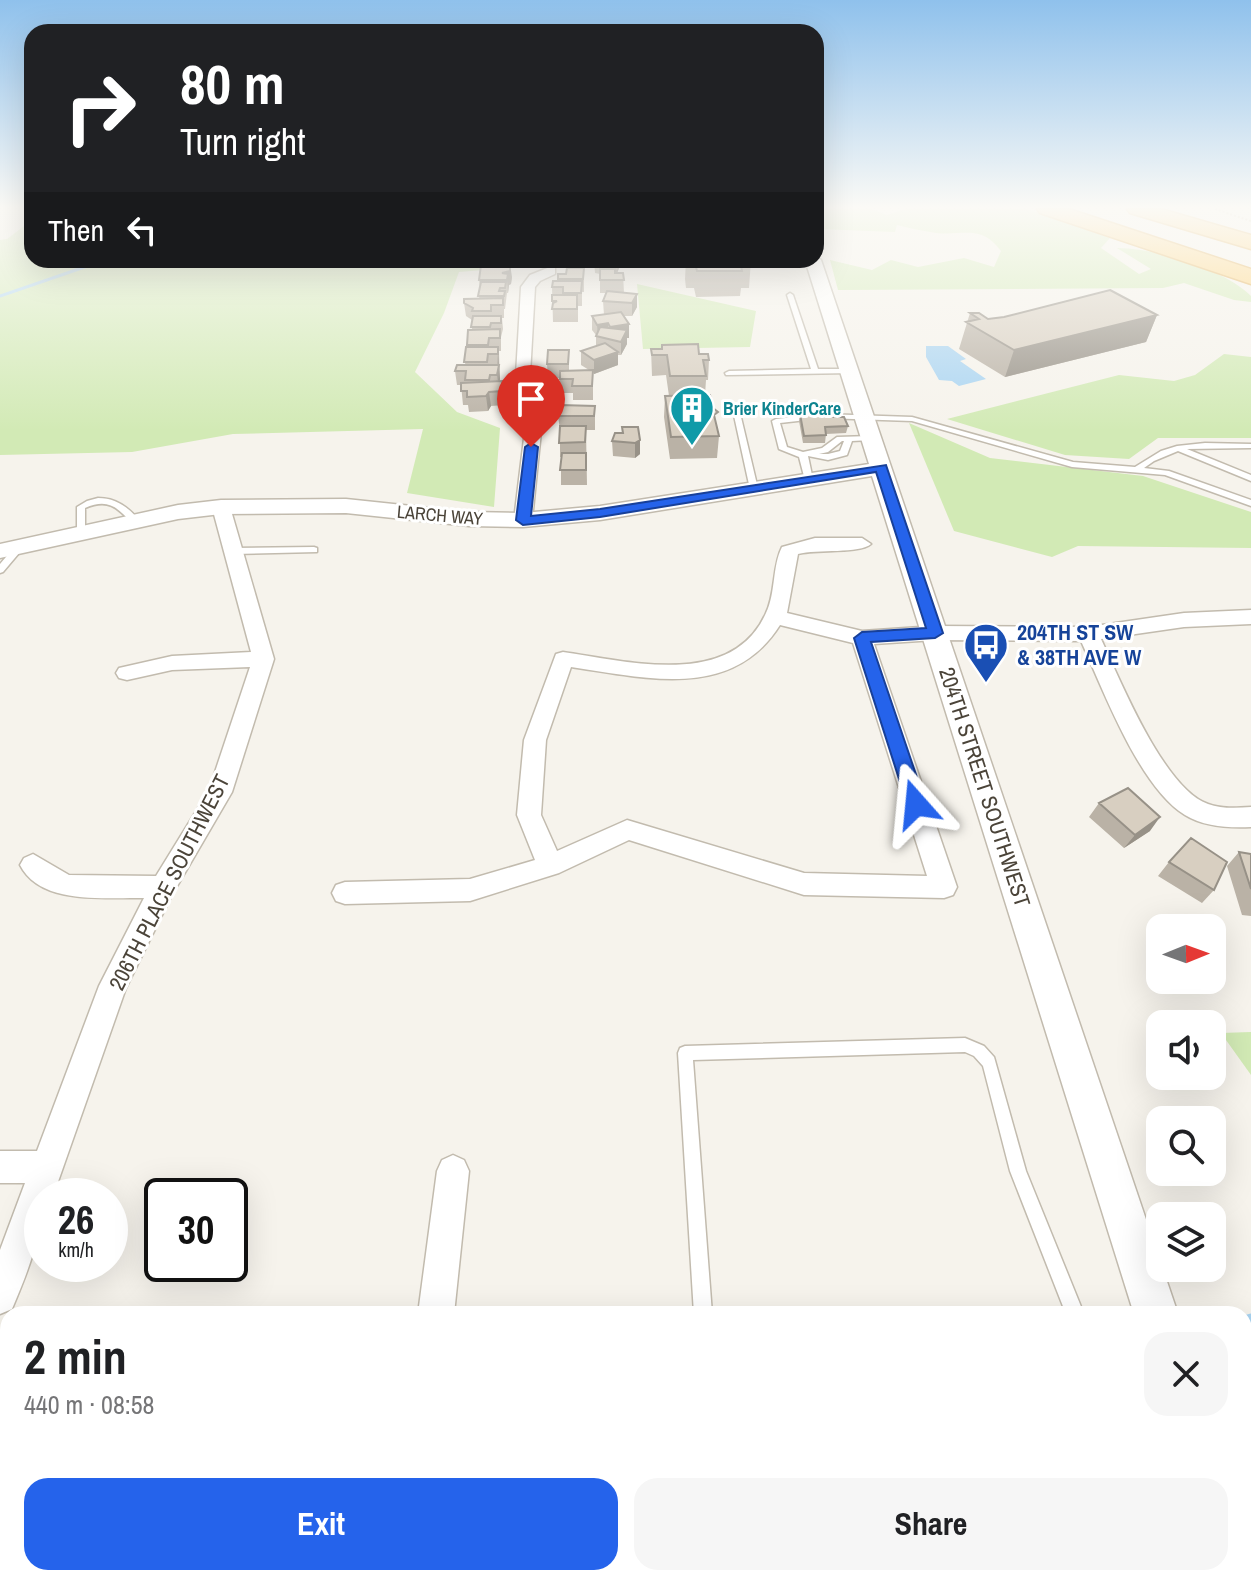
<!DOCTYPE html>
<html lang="en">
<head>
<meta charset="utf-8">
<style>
  body { margin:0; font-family:"Archivo Narrow",sans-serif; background:#f6f6f6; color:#202124; height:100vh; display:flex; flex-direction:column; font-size:30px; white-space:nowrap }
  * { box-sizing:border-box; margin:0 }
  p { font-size:26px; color:#757577 }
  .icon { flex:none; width:44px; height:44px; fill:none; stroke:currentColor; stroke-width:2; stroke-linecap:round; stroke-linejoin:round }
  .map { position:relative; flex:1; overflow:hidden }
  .details { position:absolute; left:0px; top:1306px; width:1252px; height:280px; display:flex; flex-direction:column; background:#fff; border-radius:24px 24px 0 0; box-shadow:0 8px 32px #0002 }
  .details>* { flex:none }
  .guide { position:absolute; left:24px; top:24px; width:800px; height:244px; border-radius:24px; box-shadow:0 8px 32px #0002; background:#202124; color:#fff; overflow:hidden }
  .needle { width:52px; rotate:89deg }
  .buttons { position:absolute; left:1146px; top:914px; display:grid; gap:16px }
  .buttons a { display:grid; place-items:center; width:80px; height:80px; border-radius:16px; background:#fff; box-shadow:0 8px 32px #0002; font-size:40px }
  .speed { position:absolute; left:24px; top:1178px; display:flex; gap:16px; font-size:40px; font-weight:700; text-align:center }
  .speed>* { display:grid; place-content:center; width:104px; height:104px; border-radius:50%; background:#fff; box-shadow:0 8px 32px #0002; line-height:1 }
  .speed small { font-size:20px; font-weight:400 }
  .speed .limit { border:4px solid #111; border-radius:12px; background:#fff; color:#111 }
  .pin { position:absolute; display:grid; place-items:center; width:68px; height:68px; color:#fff; margin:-82px -34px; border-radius:50% 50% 50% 0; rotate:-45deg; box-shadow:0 0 8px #0007 }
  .pin .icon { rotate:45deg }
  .me { position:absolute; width:88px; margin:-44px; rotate:342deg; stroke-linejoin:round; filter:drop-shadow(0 0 6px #0008) }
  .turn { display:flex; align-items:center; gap:28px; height:168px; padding:0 24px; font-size:36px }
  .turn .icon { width:104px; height:104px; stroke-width:2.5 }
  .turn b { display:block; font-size:56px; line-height:68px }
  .then { display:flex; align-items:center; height:76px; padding:0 24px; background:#0003; gap:16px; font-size:30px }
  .round { display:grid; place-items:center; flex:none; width:84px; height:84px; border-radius:24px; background:#f6f6f6 }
  .summary { display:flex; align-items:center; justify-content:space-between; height:136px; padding:0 24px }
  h1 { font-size:48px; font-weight:800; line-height:60px }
  .button { display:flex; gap:16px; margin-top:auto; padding:16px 24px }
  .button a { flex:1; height:92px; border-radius:24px; background:#2563eb; color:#fff; font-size:32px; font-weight:800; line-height:92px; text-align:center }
  .button a+a { background:#f6f6f6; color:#202124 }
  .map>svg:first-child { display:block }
  .green { fill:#d2eab5 }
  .water { fill:#a9d4f2 }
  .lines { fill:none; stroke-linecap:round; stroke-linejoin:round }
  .stream-far1 { stroke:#a9d4f2; stroke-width:3 }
  .stream { stroke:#a9d4f2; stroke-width:9 }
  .service-casing { stroke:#c2bbae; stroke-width:3 }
  .minor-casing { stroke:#c2bbae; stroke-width:3 }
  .tertiary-casing { stroke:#c2bbae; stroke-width:3 }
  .motorway-casing { stroke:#e0a43c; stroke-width:3 }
  .path { stroke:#c4b79f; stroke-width:2; stroke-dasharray:2 2; stroke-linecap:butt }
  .service { fill:#fff; fill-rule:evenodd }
  .minor { fill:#fff; fill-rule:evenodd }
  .tertiary { fill:#fff; fill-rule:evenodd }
  .motorway { fill:#ffcf6e; fill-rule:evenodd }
  .wall { fill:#bab2a6 }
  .shaded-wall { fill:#979187 }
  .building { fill:#d8cfc1; stroke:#979187; stroke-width:2 }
  .route { fill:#2563eb; stroke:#184099; stroke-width:2 }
  .labels { text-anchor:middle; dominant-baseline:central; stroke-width:6; stroke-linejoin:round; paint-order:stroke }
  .far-culture-label { font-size:18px; font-weight:bold; fill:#0d838f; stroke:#fff; text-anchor:start }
  .far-street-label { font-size:18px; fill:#4b4439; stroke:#fff }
  .transit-label { font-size:22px; font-weight:bold; fill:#164399; stroke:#fff; text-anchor:start }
  .street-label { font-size:22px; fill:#4b4439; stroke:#fff }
</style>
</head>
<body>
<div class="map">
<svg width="1251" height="1586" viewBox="0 0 1251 1586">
  <rect width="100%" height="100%" fill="#f6f3ec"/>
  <!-- green -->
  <path class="green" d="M816,209H871L887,215L905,209H1027L1110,238L1101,248L1139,274L1151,269L1117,248C1155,248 1224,269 1251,296V302L1234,300L1184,283L1163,288L838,290L830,260L872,270L891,260L918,267L964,258L994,267L1001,251C981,224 963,236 936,233C923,231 909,228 897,225L895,232L819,229Z
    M32,220V260H532L529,266L459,272L444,313L415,372L457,412L500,428L494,507L407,493L423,429L233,434L132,452L0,455V240L7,239Z
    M637,284L756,311L750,347L643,349Z
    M1224,354L1251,357V438H1158L1129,459L1065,455L947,419L1119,375L1174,381L1195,375Z
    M909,423L990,458L1143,476L1251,512V548L1078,546L1052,557L954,531Z
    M1251,1032V1075L1221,1033Z"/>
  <!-- water -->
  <path class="water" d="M926,346H948L966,359L960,361L986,379L959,386L952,381L939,380L926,357Z"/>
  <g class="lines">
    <!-- stream-far1 -->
    <path class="stream-far1" d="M0,296L105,260"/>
    <!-- stream -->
    <path class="stream" d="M1244,1320L1251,1318
      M894,1586L901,1578"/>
    <!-- service casing -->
    <g class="service-casing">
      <path id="service" d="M790,293L793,295L818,369H852V373L726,375L725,373L729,371L811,369L787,295Z
        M733,411L740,413L758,489L757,491L750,489Z
        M824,414L912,417L1073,462L1135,467L1161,451L1177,446L1205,443L1251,444V448L1187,449L1251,475V481L1178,451L1154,461L1144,468L1169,471L1251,500V506L1165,475L1072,467L912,421L824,418L780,423L787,447L803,452L822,448L837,437L871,436L875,438L871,440L852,441L847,455L828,460L808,456L813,480L809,483L805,480L799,457L779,449L772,421L776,419ZM842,441H844L840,451L828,454H819L828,452Z
        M98,498C116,498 128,507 140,521L135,524L132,523C117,507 108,498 85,508V533L83,535H77V507L87,501Z
        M20,543L25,546L3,572L0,573V564L17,544Z
        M314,547L317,548V552L233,554L228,551L233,548Z
        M965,1038L984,1046L994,1057L1026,1171L1084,1314H1066L1010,1171L983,1066L974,1056L965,1052L693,1060L712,1314H694L678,1053L680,1048L685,1046Z
        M711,1578H731L732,1586H712Z
        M1136,1578H1156L1159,1586H1139Z"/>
    </g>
    <!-- minor casing -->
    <g class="minor-casing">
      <path id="minor" d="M550,267L555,268V274L540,281L535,287L530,375L542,422L532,520L523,525L514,520L526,422L516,375L521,287L530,275Z
        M221,502L230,507L274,659L232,792L172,895L126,988L53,1196H42C42,1237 28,1271 12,1309L0,1314V1250L25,1183H0V1151H37L99,986L144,898C106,897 41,906 20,865L24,858L33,854L69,875L156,876L209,790L250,667L172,670L127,680L119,678L116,673L119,668L172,656L251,652L212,507Z
        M815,538H862L871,544C860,554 817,549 798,554L787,613L862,631L935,626L1088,627L1184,613L1251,610V624L1184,627L1101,639C1120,680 1164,789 1208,804C1221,809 1237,808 1251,807V827C1229,828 1204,827 1185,815C1139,787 1103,689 1081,641L935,640L874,644L957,887L953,895L944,898L804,895L629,840L559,873L470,901L345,904L336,901L332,893L336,885L345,882L470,879L535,860L517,815L524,740L556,654L563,652C627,661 732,690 766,613C776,593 772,566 782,547ZM780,625L853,643L927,876L804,873L627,820L557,851L541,815L546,740L571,667C646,678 732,701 780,625Z
        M453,1155L464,1160L469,1171L454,1314H418L437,1171L442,1160Z
        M385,1578H425V1586H383Z"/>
    </g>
    <!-- tertiary casing -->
    <g class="tertiary-casing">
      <path id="tertiary" d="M816,256L821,260L1178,1314H1134L872,476L600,520L523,527L469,526L346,513L221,514L178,519L0,558V544L178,505L221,500L346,499L469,512L523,513L600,506L869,464L805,260H816Z
        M1244,1553L1251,1556V1586H1218L1216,1578H1244Z"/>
    </g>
    <!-- motorway casing -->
    <g class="motorway-casing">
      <path id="motorway" d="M1037,209H1069L1251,269V284L1040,213Z
        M1127,209H1161L1251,235V249L1130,213Z"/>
    </g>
    <!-- path -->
    <path class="path" d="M1215,209L1251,221"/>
    <!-- service -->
    <use href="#service" class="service"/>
    <!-- minor -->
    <use href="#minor" class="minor"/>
    <!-- tertiary -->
    <use href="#tertiary" class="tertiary"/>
    <!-- motorway -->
    <use href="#motorway" class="motorway"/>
  </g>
  <!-- wall -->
  <path class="wall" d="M590,260H621V264L617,273H623L624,293L637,294V307L632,316H623L629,338H627V344L621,355H618V365L594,374L593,373V400H573V393H560V378H548L547,364L569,350V370H589L581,365V351L596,346V335L592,330V316L604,315L603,301L606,293H600V274L595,273L594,260Z
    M686,260H751L749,288H741L740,296L696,297L694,288H686L685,279Z
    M584,268V292H582V306H578V322H553L552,287L558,281V274H566Z
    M512,277L511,284L509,285L508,293H507L505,309H504V318H502L503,329L501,337V351H499L500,382L503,395L504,405L491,406L488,411L469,412L468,405H463L461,385H457L455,371L465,365L468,330H472V320L466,316L464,303L479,299L480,289L479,280Z
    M970,313L988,319L1157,315L1146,342L1005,377L959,349Z
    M651,349L699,354L709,360L708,380H706L705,395L717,426L719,436L717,458L670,459L664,417L665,396H669L666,375L652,376Z
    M595,406V430H586L587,485H561V457H560V430L558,416Z
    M800,414L848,426L846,433L826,434L825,443H803L799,421Z
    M622,427H638L640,454L635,458L613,456L612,441L622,433Z
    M1099,803L1150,831L1124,848L1089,817Z
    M1239,852L1251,854V916L1242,915L1227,866Z
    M1169,862L1214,890L1202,903L1158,876Z"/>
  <!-- shaded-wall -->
  <path class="shaded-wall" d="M617,260H621V264L616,275Z
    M510,264L512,277L511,284L509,285L508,293L507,280L502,273Z
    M637,294V307L632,316V303Z
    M1157,315L1146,342L1005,377L1014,350Z
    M608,323V337L598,336L597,325Z
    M629,324V338H627V344L621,355V342L610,339V327Z
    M498,347L500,378L499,388L497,375Z
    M618,352V365L594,374V360Z
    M489,392L491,406L488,411L486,396Z
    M640,440V454L635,458V443Z
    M1160,817L1150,831L1124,848L1135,835Z"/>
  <!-- building -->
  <path class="building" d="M594,260H617L616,262Z
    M687,260H751L752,262H740L742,271H697L695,263H687Z
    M510,264V271L502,273L508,274L507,280H479L481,265Z
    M567,268H584L583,279H558V274H566Z
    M600,269H615V273H623L624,280H600Z
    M553,281H582L581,293H563V287H552Z
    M481,282H506L505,288H500L499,291H505L504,296H478Z
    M1110,290L1157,315L1014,350L966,322L979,319L970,313H979L988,319L1004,317Z
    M607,291L637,294L632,303L603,301Z
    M552,295H577V309H552L553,303L557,301H552Z
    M503,298V305H491V311H472L473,308L464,303V299Z
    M621,312L629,324L610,327L608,323L597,325L592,316Z
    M473,316H501V323H491L490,327H471Z
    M600,327L627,330L621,342L596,336Z
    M500,329V338H489L488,345H467L468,330Z
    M605,343L618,352L594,360L581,351Z
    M698,344L699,354H708L709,360H703L706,376H670L667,355H652L651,349H662V345Z
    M466,347H498V354H488L487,362H464Z
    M548,350H569L568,364H547Z
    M457,365H499L497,375H490L489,380H465L466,371H455Z
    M593,370L592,386H572L573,379H560V371Z
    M502,381V391L489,392L486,396L467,397V391H461V383Z
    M710,395L713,408L718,412L714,415L719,436L671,437L665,396Z
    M560,405L595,406L594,416H558Z
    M800,414H820L821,417H844L848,426L825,427L826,435L804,436Z
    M560,426H586L585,442L559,443Z
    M622,427H638L640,440L635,443L612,441L615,433H623Z
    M562,453H586V470H560Z
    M1128,788L1160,817L1135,835L1099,803Z
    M1191,838L1227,862L1214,890L1169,862Z
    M1239,852L1251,854V889Z"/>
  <!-- sky -->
  <linearGradient id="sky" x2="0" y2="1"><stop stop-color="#8fc1ec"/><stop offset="0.48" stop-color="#fbfaf6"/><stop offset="1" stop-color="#fbfaf6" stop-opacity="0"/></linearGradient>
  <rect width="1251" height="431" fill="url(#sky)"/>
  <!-- route -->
  <path class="route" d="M531,443L538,447L531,516L600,509L886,465L943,633L935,638L871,642L926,804L923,809H910L907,804L854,638L862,632L926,628L876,472L600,517L523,525L516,520L525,447Z"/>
  <!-- icons -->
  <defs>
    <g id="building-pin" transform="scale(2.3)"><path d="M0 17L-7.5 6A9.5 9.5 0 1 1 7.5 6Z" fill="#0f9aa8" stroke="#fff"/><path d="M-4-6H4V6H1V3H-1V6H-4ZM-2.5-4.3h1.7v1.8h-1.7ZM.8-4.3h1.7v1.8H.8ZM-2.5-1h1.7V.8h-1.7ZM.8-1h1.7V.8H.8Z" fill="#fff"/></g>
    <g id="bus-pin" transform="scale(2.3)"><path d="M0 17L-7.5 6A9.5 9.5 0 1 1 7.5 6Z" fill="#1a4fb4" stroke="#fff"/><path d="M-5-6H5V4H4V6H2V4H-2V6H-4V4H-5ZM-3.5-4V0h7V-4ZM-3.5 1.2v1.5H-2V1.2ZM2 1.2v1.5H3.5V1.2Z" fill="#fff"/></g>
  </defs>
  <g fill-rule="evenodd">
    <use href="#building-pin" x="692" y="408"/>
    <use href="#bus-pin" x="986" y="645"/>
  </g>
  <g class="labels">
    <!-- far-culture labels -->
    <g class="far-culture-label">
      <text x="723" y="408">Brier KinderCare</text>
    </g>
    <!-- far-street labels -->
    <g class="far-street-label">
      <text transform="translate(440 515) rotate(5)">LARCH WAY</text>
    </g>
    <!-- transit labels -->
    <g class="transit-label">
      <text x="1017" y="632">204TH ST SW<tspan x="1017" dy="25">&amp; 38TH AVE W</tspan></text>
    </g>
    <!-- street labels -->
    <g class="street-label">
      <text transform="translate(985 787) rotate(72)">204TH STREET SOUTHWEST</text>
      <text transform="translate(169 882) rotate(-63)">206TH PLACE SOUTHWEST</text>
    </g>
  </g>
</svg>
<div class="buttons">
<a><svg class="needle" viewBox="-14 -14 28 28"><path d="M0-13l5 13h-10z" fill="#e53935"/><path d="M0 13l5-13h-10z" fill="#757577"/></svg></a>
<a><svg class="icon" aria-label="sound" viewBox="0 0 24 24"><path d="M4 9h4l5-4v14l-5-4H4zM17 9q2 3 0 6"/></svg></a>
<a><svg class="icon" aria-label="search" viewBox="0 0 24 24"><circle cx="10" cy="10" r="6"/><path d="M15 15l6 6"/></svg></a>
<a><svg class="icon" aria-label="layers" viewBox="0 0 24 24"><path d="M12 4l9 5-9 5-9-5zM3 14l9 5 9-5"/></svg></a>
</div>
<div class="speed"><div>26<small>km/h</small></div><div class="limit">30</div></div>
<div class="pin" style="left:531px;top:447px;background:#d93025"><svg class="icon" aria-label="arrive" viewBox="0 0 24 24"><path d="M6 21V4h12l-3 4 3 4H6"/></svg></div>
<svg class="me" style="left:916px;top:804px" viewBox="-20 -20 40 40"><path d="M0-17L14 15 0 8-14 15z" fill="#2563eb" stroke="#fff" stroke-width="4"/></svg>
<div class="guide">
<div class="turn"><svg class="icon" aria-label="right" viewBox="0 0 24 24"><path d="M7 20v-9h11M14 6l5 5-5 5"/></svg><div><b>80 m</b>Turn right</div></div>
<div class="then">Then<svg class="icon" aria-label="left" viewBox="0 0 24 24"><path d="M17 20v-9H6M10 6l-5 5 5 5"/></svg></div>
</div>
<section class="details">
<div class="summary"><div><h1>2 min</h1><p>440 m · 08:58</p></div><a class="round"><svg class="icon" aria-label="close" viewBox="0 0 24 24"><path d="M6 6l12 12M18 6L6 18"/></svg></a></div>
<div class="button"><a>Exit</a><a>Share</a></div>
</section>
</div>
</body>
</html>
